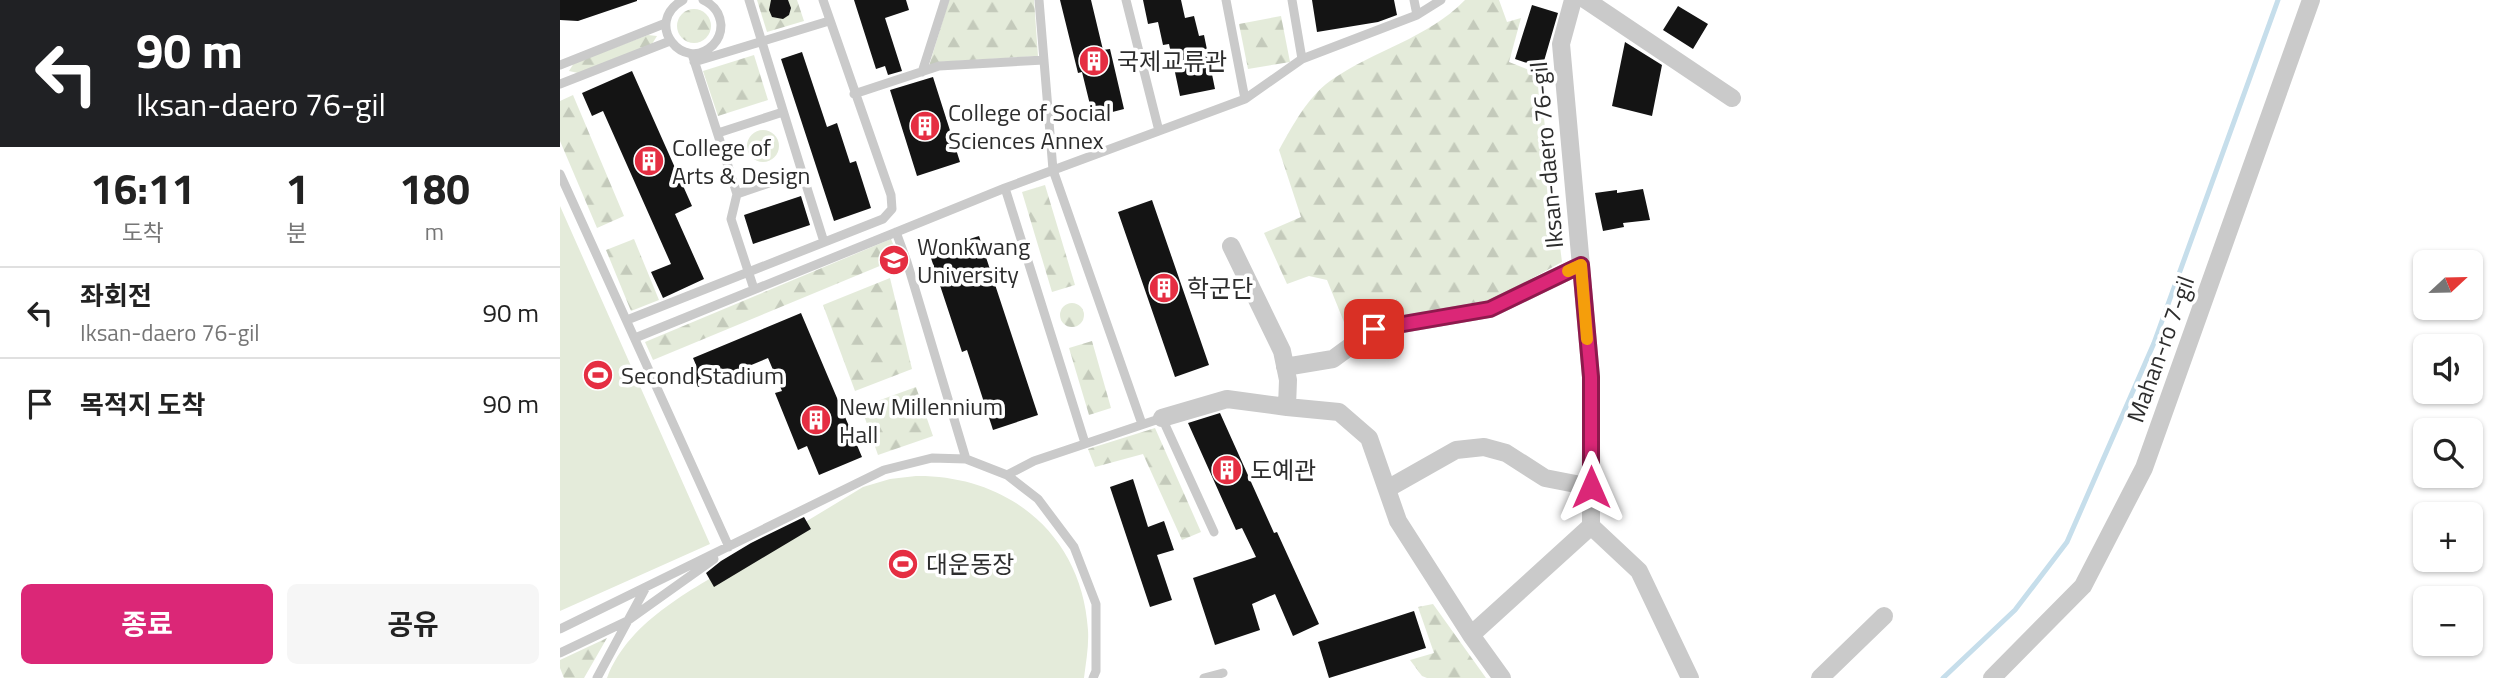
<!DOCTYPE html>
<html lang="ko">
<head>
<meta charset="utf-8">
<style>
  body { margin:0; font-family:"Titillium Web","Noto Sans KR",sans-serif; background:#f6f6f6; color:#222; height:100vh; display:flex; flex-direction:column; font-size:26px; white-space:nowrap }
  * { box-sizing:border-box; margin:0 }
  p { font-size:23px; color:#767676 }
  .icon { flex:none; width:38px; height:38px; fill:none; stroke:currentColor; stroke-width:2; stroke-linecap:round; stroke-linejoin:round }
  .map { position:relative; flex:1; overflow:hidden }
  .drawer { display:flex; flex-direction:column; background:#fff; width:560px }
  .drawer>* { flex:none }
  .hud { background:#202124; color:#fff; overflow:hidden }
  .needle { width:46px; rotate:68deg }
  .tools { position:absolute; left:1853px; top:250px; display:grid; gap:14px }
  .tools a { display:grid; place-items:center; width:70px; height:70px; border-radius:10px; background:#fff; box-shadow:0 2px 5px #0004; font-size:35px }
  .pin { position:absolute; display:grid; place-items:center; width:60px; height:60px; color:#fff; margin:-30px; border-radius:14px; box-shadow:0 4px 10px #0006 }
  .me { position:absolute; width:77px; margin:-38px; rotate:0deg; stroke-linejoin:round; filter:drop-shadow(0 0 5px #0008) }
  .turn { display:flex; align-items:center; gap:24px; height:147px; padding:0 21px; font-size:32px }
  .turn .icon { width:91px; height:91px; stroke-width:2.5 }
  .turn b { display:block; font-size:49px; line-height:60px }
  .eta { display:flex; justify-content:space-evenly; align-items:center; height:119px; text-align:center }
  .eta b { font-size:42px; font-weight:700; line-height:49px }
  .cta { display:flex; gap:14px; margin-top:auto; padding:14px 21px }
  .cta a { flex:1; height:80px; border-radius:10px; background:#db2777; color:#fff; font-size:28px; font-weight:700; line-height:80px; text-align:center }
  .cta a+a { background:#f6f6f6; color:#222 }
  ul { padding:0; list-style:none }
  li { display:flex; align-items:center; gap:21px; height:91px; padding:0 21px; border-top:2px solid #e0e0e0 }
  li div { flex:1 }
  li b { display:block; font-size:26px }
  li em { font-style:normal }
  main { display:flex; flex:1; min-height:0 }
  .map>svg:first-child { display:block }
  .forest { fill:url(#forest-firs) }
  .park { fill:#e4ebda }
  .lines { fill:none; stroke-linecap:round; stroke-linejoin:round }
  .stream { stroke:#c6deeb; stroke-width:5 }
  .building { fill:#141414 }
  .service { stroke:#cacaca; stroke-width:9 }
  .minor { stroke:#cacaca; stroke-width:18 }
  .route-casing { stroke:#8e194d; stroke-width:18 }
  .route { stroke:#db2777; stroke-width:12 }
  .slow { stroke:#f59e0b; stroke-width:12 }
  .labels { text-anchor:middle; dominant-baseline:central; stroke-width:7; stroke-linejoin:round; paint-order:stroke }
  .poi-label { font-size:24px; fill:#2d2d2d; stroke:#fff; text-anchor:start }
  .street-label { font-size:24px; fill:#2d2d2d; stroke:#fff }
</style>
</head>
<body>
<main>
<section class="drawer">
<div class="hud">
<div class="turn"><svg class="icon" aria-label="left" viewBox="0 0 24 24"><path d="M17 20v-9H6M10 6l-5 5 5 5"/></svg><div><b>90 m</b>Iksan-daero 76-gil</div></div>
</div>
<div class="eta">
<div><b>16:11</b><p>도착</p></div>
<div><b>1</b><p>분</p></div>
<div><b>180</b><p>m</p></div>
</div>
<ul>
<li><svg class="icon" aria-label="left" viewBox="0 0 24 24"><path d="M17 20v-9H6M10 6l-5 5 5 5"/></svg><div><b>좌회전</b><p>Iksan-daero 76-gil</p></div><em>90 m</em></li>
<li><svg class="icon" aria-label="arrive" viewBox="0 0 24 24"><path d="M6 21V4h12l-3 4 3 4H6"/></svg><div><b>목적지 도착</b></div><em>90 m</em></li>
</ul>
<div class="cta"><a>종료</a><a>공유</a></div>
</section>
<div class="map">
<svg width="1945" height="678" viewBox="0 0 1945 678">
  <defs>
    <pattern id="forest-firs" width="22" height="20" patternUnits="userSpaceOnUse" patternTransform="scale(1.75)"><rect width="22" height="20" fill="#e4ebda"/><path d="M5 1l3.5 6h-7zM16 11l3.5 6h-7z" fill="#c4cabb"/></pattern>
  </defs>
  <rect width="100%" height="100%" fill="#fff"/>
  <!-- forest -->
  <path class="forest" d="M197,0H237L244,21L207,32Z
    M389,0H474L478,56L380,62L369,66Z
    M905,0H939L947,22L961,18L949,62L982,75L981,95L1002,262L931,301L812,320L790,337L767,280L749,276L727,284L704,233L741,217L719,150C733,125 747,98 770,81C814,50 867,39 905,0Z
    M117 26a17 17 0 1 1 34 0a17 17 0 1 1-34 0Z
    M721,16L730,62L688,69L679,24Z
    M88,35L97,36L92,44L18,73L9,71L14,63Z
    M194,55L208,100L158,116L143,71Z
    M13,95L64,216L37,228L0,141V101Z
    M187 146a16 16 0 1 1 32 0a16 16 0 1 1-32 0Z
    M485,185L515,285L492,292L462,192Z
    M74,239L99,300L71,311L46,250Z
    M331,239L339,258L93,360L85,342Z
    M330,278L352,369L295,391L263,305Z
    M500 315a12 12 0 1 1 24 0a12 12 0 1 1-24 0Z
    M532,341L551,408L529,415L509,348Z
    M356,387L373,436L318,455L301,407Z
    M595,428L641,532L622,540L583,454L535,467L528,449Z
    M873,604L926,678H867L862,676L850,660L874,653L858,607Z
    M47,638L24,678H4L0,668V660Z"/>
  <!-- park -->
  <path class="park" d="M0,206L150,544L0,611Z
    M356,476C449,475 522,535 528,630C529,646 526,662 524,678H47C70,618 136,588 187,557C226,534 265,510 303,487L330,479Z"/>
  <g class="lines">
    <!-- stream -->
    <path class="stream" d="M1383,678L1455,610L1507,542L1594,343L1718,0"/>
  </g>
  <!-- building -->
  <path class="building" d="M0,0H77V1L18,21L0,20Z
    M211,0H228L231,8L229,15L223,19L212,17L209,10Z
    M294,0H346L349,10L325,18L342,71L328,75L325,66L316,69Z
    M500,0H531L543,50L550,49L564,109L533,117L522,72L518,73Z
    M583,0H621L625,18L634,16L639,36L644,35L655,89L620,96L609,44L603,45L598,22L588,24Z
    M752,0H834L837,15L818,22L757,32Z
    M972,5L998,13L982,68L955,59Z
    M1118,6L1148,24L1133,49L1103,30Z
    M1065,42L1102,65L1092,116L1052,106Z
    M242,52L267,127L277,123L290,163L296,161L311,208L274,221L221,59Z
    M72,71L132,206L115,214L144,279L103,298L91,272L111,264L43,111L32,116L22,93Z
    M373,77L400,162L357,176L330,90Z
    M1083,189L1090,220L1063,223L1064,227L1043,231L1035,193L1057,190V193Z
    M241,196L250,225L193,244L184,215Z
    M592,200L649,365L615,377L558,212Z
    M419,236L478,415L433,430L407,350L402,352L369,252Z
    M241,313L302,457L259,475L247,446L238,450L215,393L222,391L208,358L138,387L130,368L136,365L133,358Z
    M660,413L714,533L717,532L759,624L733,636L715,594L692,604L700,630L655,645L633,578L696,557L682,528L676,530L628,423Z
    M573,479L588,527L604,521L614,550L597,555L612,600L590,607L550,487Z
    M244,517L251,529L154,587L146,573L161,561L191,543Z
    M854,611L866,648L769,678L758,642Z"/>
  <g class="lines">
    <!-- service -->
    <path class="service" d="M123,0C82,23 124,74 153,45C158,40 161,33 161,25C160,13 154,5 143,0
      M189,0L242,172L177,194L171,219L194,289
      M479,0L493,170L582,424
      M566,0L599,131
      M666,0L685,99
      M732,0L742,59
      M854,0L857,15
      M132,54L177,194
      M134,62L269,21
      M0,65L106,23
      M362,72L385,0
      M0,84L110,41
      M294,94L379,66L484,60
      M158,133L223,112
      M242,172L264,242
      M0,174L169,547
      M445,188L525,443
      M336,232L347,262L406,459
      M67,320L323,219L332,209L331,195L263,0
      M75,338L445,188L685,99L742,59L857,15L881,0
      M447,475L474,461L602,418L654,532
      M0,629L324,470L372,458L406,459L447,475L478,499L514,547L536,604V671L533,678
      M0,653L67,621L154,559
      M37,678L86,587
      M644,678L663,673"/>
    <!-- minor -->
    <path class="minor" d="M1026,0L1172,98
      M671,246L722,351L728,380L727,407L779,412L809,438L838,521L911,635L942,678
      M725,367L773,359L814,329L930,309L1021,265
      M602,418L667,399L727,407
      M827,489L896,450L924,447L946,453L985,478L1031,487
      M1031,526L1079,571L1130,678
      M911,635L1031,526V377L1001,44L1013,0
      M1260,678L1324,616
      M1432,678L1523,586L1584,468L1751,0"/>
  </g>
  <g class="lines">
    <!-- route casing -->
    <g class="route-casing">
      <path id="route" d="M814,329L930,309L1021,265L1031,377V487"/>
    </g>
    <!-- route -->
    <use href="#route" class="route"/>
    <!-- slow -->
    <path class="slow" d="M1008,271L1021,265L1027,339"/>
  </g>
  <!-- icons -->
  <defs>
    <g id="building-disc" transform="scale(1.575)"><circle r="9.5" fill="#e52e42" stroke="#fff"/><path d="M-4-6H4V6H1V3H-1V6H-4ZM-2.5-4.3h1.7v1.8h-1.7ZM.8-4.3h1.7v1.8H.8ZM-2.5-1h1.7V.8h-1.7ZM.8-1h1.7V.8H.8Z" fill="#fff"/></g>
    <g id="university-disc" transform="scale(1.575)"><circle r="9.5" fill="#e52e42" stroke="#fff"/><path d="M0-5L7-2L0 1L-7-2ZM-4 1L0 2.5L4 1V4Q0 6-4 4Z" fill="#fff"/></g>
    <g id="stadium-disc" transform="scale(1.575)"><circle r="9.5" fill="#e52e42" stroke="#fff"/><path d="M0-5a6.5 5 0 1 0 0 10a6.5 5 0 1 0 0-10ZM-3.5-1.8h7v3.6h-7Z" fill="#fff"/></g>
  </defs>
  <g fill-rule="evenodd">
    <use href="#building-disc" x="534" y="61"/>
    <use href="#building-disc" x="365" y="126"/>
    <use href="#building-disc" x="89" y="161"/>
    <use href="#university-disc" x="334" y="260"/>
    <use href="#building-disc" x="604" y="288"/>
    <use href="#stadium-disc" x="38" y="375"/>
    <use href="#building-disc" x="256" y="420"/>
    <use href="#building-disc" x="667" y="470"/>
    <use href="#stadium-disc" x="343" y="564"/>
  </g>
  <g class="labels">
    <!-- poi labels -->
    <g class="poi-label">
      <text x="557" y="61">국제교류관</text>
      <text x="388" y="112">College of Social<tspan x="388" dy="28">Sciences Annex</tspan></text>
      <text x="112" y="147">College of<tspan x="112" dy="28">Arts &amp; Design</tspan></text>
      <text x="357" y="246">Wonkwang<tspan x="357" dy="28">University</tspan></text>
      <text x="627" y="288">학군단</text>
      <text x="61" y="375">Second Stadium</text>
      <text x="279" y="406">New Millennium<tspan x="279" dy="28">Hall</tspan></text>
      <text x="690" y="470">도예관</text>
      <text x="366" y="564">대운동장</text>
    </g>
    <!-- street labels -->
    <g class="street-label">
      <text transform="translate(986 155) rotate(-95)">Iksan-daero 76-gil</text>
      <text transform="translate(1600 349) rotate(-70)">Mahan-ro 7-gil</text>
    </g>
  </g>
</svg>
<div class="tools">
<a><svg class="needle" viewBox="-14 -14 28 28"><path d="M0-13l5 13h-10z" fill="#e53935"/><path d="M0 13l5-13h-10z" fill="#767676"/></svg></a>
<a><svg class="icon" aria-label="sound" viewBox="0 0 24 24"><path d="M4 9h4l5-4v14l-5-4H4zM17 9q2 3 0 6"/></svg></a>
<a><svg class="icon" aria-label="search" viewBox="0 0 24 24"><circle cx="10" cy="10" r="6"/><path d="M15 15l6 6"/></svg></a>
<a>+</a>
<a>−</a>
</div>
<div class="pin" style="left:814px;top:329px;background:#d93025"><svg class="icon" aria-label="arrive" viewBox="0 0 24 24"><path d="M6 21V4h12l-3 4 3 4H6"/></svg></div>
<svg class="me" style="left:1031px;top:487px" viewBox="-20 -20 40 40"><path d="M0-17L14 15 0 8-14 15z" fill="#db2777" stroke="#fff" stroke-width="4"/></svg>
</div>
</main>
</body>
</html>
